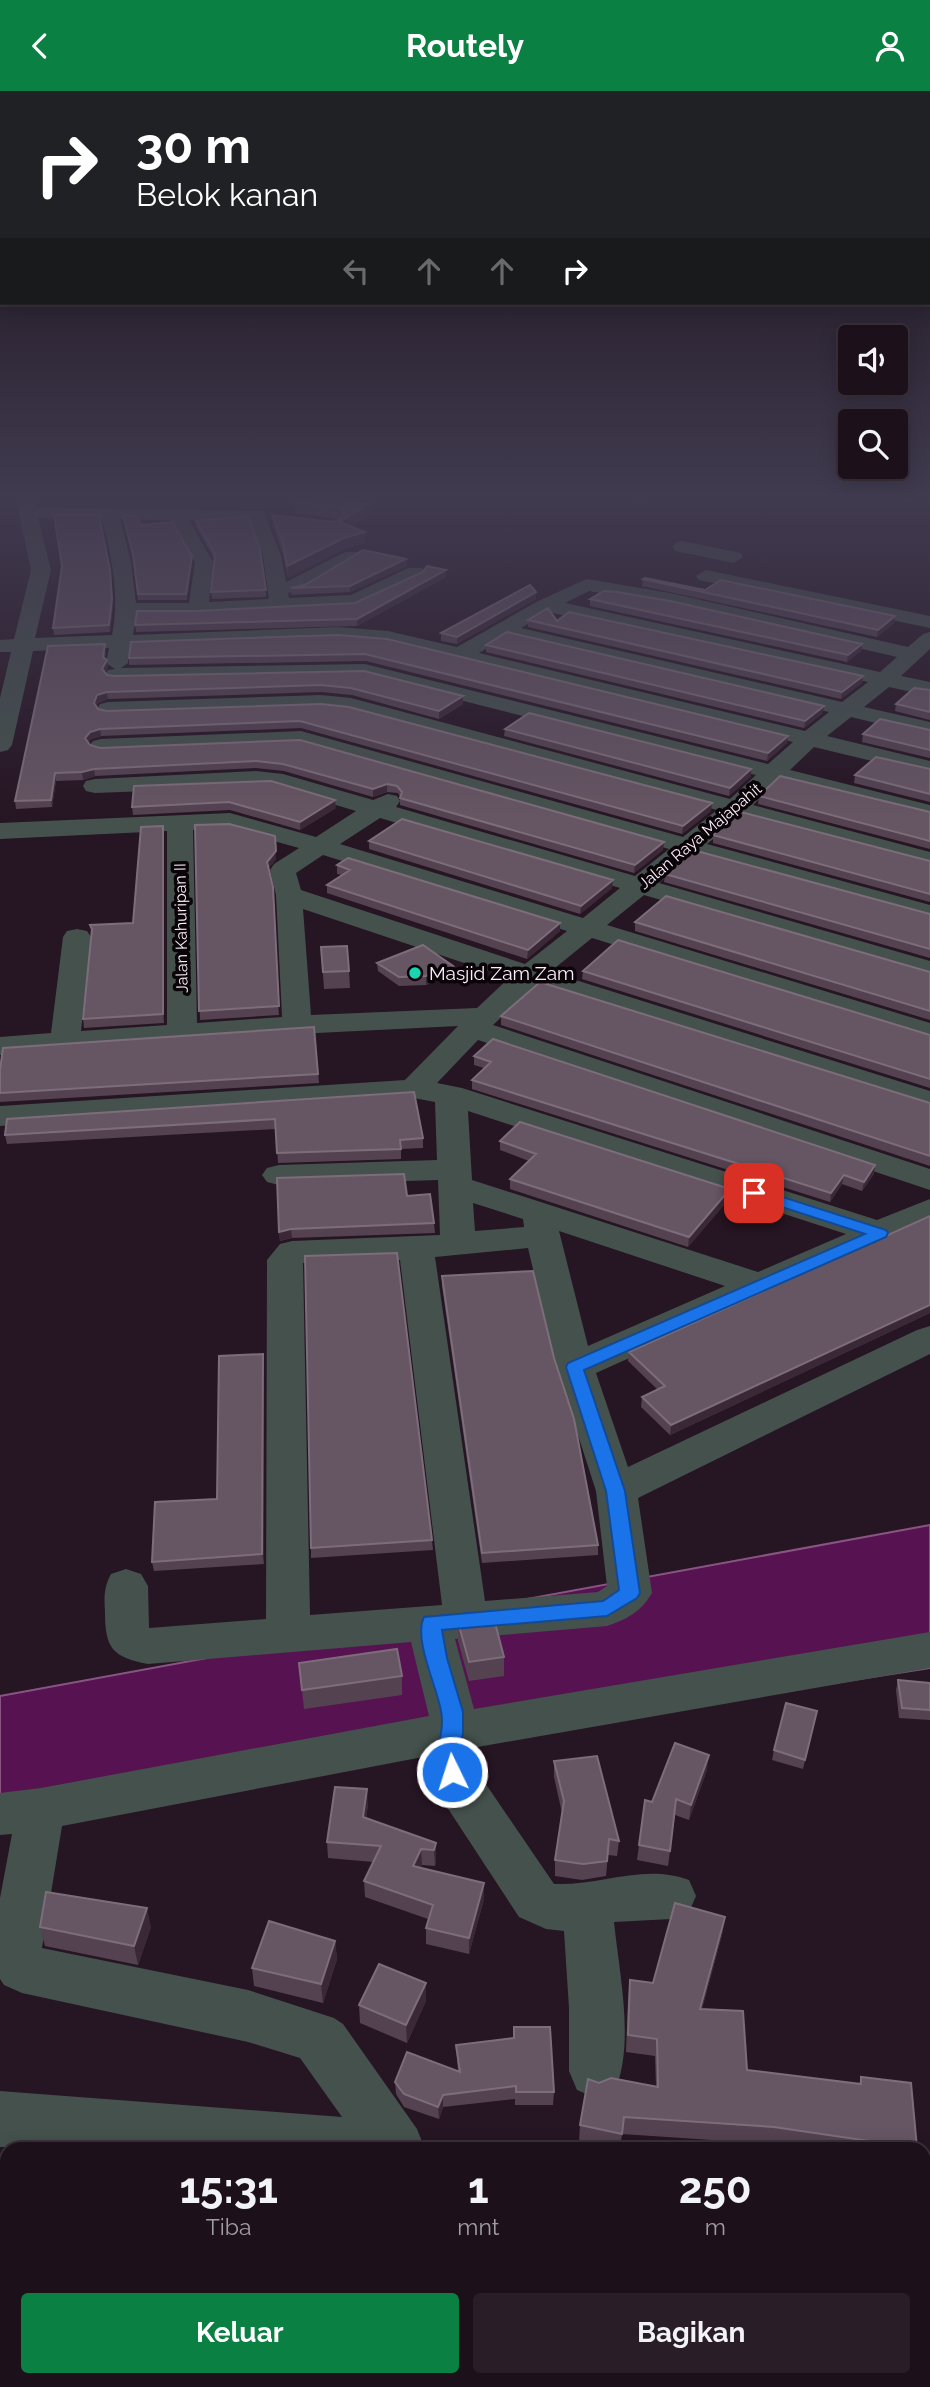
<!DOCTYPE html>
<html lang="id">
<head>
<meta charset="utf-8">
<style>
  body { margin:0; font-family:Raleway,sans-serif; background:#291e27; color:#f1f3f6; height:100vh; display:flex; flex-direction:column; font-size:26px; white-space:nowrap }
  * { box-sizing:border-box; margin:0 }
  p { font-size:23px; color:#a09da2 }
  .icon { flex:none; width:38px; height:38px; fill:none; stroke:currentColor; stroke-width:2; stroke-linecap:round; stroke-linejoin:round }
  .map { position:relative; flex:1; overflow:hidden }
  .drawer { position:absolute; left:0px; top:2051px; width:931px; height:245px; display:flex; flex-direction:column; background:#1c101a; border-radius:21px 21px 0 0; box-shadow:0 4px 18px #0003,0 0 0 2px #3a3039 }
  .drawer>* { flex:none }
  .hud { position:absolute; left:0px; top:0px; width:931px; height:214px; box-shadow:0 4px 18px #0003,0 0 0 2px #3a3039; background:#202124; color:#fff; overflow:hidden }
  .buttons { position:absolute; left:838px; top:234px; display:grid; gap:14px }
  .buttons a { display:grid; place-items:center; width:70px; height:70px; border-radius:7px; background:#1c101a; box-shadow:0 4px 18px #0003,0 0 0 2px #3a3039; font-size:35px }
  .pin { position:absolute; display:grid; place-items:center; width:60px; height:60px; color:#fff; margin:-30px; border-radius:14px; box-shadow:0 4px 10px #0006 }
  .me { position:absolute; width:77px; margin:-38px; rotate:356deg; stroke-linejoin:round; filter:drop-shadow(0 0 5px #0008) }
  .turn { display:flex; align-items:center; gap:24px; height:147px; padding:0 21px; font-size:32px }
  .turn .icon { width:91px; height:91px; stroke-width:2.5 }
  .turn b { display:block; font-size:49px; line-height:60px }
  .lanes { display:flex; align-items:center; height:66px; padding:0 21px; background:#0003; justify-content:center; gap:35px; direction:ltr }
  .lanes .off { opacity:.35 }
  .eta { display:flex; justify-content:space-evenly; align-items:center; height:119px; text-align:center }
  .eta b { font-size:42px; font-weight:700; line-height:49px }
  .cta { display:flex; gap:14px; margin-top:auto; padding:14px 21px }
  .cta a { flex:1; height:80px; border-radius:7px; background:#0b8043; color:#fff; font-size:28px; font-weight:700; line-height:80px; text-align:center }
  .cta a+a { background:#291e27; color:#f1f3f6 }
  header { display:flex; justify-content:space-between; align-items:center; height:91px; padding:0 21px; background:#0b8043; color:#fff; font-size:32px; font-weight:700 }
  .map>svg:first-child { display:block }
  .water { fill:#571351; stroke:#885583; stroke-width:2 }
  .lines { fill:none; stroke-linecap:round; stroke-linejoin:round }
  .minor { fill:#45514d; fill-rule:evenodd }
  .wall { fill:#544251 }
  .shaded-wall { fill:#3a2837 }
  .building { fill:#665563; stroke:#7d6d7a; stroke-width:2 }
  .route { fill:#1a73e8; stroke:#114b97; stroke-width:2 }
  .poi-dot { fill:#1ad5b2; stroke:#0a0409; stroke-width:2.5 }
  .labels { text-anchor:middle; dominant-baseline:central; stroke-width:7; stroke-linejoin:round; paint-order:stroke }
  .far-street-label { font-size:16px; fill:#fbeff9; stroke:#0a0409 }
  .poi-label { font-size:19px; fill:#fbeff9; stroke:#0a0409; text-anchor:start }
</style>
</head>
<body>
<header><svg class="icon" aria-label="back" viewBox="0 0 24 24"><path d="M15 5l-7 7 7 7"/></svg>Routely<svg class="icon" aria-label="person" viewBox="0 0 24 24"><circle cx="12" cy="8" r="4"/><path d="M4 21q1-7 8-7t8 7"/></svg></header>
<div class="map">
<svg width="930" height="2296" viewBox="0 0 930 2296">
  <rect width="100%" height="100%" fill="#261523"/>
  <!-- water -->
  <path class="water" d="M930,1434V1577L0,1722V1605Z"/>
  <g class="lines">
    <!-- minor -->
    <path class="minor" d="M15,404H33L36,417L263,420L281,464L286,491L345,461H359L361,465L304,499L288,502L289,507L351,504L408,477H422L425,481L422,485L355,516L198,524H136L133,544L338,536L388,540L457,556L538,510L587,488L670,502L908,556L923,543L930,541V558L901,585L930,591V605L889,596L864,616L930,631V645L851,626L827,645L930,670V684L814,656L790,679L930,714V728L778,690L753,714L930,761V777L740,726L707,753L930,814V830L692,764L659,792L930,870V888L644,804L607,834L930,932V951L592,847L550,881L930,1000V1020L534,895L493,934L930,1078V1099L478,949L437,992L462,997L877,1129L930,1108V1132L596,1282L628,1376L917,1239L930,1235V1263L638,1407L652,1502C642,1520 626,1529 607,1535L455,1548L474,1618L930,1541V1577L472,1657L470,1664L479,1683L554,1793C600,1795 644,1772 689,1789L696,1805L689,1821L671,1828L614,1831C619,1881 635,1953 615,1999L596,2007L577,1999L569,1980V1917L564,1840L546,1838L519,1826L445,1713L423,1666L62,1735L42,1857L248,1899L334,1927L343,1933L417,2038L425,2058L0,2056V2000L342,2026L300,1967L248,1951L22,1902L4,1894L0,1888V1807L12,1743L0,1744V1702L41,1697L429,1625L411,1551L148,1573C112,1566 105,1557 105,1521C104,1506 104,1496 111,1483L126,1478L141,1483L148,1495L149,1537L266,1528L267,1169L280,1153L292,1150L440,1144L438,1089L279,1094L267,1091L262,1084L267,1077L279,1074L437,1069L435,1011L414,1007L0,1035V1015L405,989L458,935L297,943L0,964V946L51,942L63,846L67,840L77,838L87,840L91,846L81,940L167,934V740L0,748V732L230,722L316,746L356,720L272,695L95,702L86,700L83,695L86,690L95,688L256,680L283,683L373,709L388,703L397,705L400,710L396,716L635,785L669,758L301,654L101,662L93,660L89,655L93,650L101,648L301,640L683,746L717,719L350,621L321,618L108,625L100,623L97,618L100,613L108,611L321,604L351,607L730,708L756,684L365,585L116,590L108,589L105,584L108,579L115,578L106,572L109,557L33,560L12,654L8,659L0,661V607L11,561H0V549L14,548L31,479ZM38,427L102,428C112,467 120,504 112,544L35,547L51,479ZM120,428L171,429L195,471L189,512H136L131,471ZM189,429H250L263,464L269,508L209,511L213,471ZM589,500L670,514L897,566L880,581L565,512ZM548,521L868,591L842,611L521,537ZM506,545L829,621L805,640L479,562ZM338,548L388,552L793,651L768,673L365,573L121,577L128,572L130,556ZM380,727L620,797L583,827L340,753ZM230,738L299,757L274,773L270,779L276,804L282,926L197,932L193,739ZM323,764L567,840L525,873L301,799L296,782ZM303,818L509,887L477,917L311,924ZM468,1020L846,1143L758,1181L472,1089ZM473,1112L523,1128L524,1136L475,1140ZM559,1140L725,1195L588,1255ZM528,1157L556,1276L596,1400L607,1495L598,1501L485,1510L435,1166ZM400,1169L442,1514L310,1524L303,1172Z
      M635,404H655L639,414L630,409Z
      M682,450L741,462L743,466L734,472L675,460L673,456L675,452Z
      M706,479L930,525V537L699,489L696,485Z
      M924,2072H930V2130H924Z
      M135,2289H197L195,2296H133Z
      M501,2289H563L562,2296H500Z"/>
  </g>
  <!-- wall -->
  <path class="wall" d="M303,407L369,424L351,435L365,452L340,459V460L288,487L283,463L273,435L272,424L333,431L339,428L295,422V411Z
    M123,424L141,434L192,465V472L187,509H138L134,471Z
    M196,430L266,499V506L212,508L211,501L214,468L196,436Z
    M406,468L407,475L350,501L291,504V497Z
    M446,486L357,535L136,541L135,534L197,520L355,512Z
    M643,488L705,499L895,525L894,532L877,546L642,495Z
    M536,501V508L457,553L441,550V542Z
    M590,508L862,553L861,560L847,571L590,515Z
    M113,514L110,541L54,544L53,537Z
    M528,529L863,585L862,592L841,608L528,536Z
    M338,544L788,645L787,652L767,670L366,570L129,574V567Z
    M486,554L823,622L804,637L486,561Z
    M106,560L105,567L107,569L108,576L105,582L107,584L115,585L364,580L463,613L439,628L352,604L321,601L108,608L98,612L96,615L98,618L107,620L321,613L711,720L682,743L301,637L101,645L91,648L88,652L90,654L100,657L300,649L663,759L634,782L400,714V706L398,702L387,701L373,706L284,680L256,677L95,685L83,689L56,690L52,716L16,718L15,710Z
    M930,599V629L895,620L896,613Z
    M505,638L751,678V685L729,705L504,645Z
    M930,639V667L862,651L863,643Z
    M930,678V711L854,692L855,684Z
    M134,695L336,717L300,739L230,719L133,724L132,716Z
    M759,705L930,721V758L758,713Z
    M195,734L276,768L268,778L279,924L200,929Z
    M163,735L164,932L84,937L83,928L92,843L90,834L133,832Z
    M713,744L930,770V811L713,752Z
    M369,750L612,797L580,823L369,758Z
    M337,774L560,832V840L527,868L327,802V794L342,784L337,783Z
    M665,783L930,823V867L664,791Z
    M635,831L930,881V929L635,840Z
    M321,856L349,880L350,897L324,898Z
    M377,872L453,883L426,894L399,895L378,880Z
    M583,880L930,944V997L582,888Z
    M501,925L930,1012V1075L501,934Z
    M314,936L319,992L0,1011V979Z
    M474,965L875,1074L874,1083L862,1100L842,1093L830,1111L472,998V989L484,977L474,974Z
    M414,1001L423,1047V1057L401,1058V1068L278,1072L276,1038L7,1053L5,1044Z
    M500,1050L729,1108L688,1156L510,1098V1088L529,1070L500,1059Z
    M407,1105L434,1132L435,1142L292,1147L280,1150L279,1141Z
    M930,1125V1222L670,1344L641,1316L642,1306L658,1299L628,1270L629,1261Z
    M442,1185L598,1454V1464L482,1472L442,1195Z
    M264,1272V1473L154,1480L152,1471L217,1408Z
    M432,1449L433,1459L311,1467V1457Z
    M458,1531L504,1566V1585L469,1590L458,1550Z
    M299,1572L402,1585V1604L304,1618Z
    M898,1589L930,1592V1629L899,1627L896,1599Z
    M817,1620L803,1678L772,1669L774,1659Z
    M554,1670L619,1750L617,1765L608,1764L606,1785L582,1789L555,1785V1769L562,1722L554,1686Z
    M707,1679L689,1729L675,1724L668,1775L637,1769L645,1709L652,1711Z
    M368,1714L366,1727L436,1752V1768L435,1775L422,1774L420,1777L484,1792V1808L469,1863L426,1853V1837L428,1828L365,1806L364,1790L373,1771L328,1767L327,1751Z
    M725,1826L722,1844L702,1918L747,1979L859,1993L861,1986L917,2057L916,2058H803L771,2053L622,2043L620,2058H611L579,2051L580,2034L599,1992L656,1996L655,1965L626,1961L628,1907L630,1889L653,1892Z
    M40,1836H151L138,1874L45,1855Z
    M335,1850L337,1868L323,1912L254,1895L252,1877Z
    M426,1910L407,1952L360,1932L359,1914Z
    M514,1936L554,2001L553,2014H515V2008L443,2016L439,2028L404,2016L396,2003L395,1991L458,1980L456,1954L513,1947Z
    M0,2071L7,2073V2122L0,2120Z
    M930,2133V2255L924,2252V2167Z
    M645,2289H690L687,2296H657Z
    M723,2289H806V2296H723Z"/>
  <!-- shaded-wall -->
  <path class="shaded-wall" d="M369,413V424L339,442V431Z
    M365,441V452L340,459V460L288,487L287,475L337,449Z
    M192,465V472L187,509L186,503Z
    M406,468L407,475L350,501V495Z
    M446,479V486L357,535V528Z
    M111,486L113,514L110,541L109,534Z
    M536,501V508L457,553V546Z
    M895,525L894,532L877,546L878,539Z
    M862,553L861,560L847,571L848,564Z
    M107,569L108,576L103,585L102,578Z
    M863,585L862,592L841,608L842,601Z
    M107,601L108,608L98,612L95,619L94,612L97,604Z
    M463,605V613L439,628V620Z
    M824,615L823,622L804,637L805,630Z
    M100,638L101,645L91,648L86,655L85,647L90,641Z
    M788,645L787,652L767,670L768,662Z
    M94,678L95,685L83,689L82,681Z
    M751,678V685L729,705L730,697Z
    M55,682L56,690L52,716L51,709Z
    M387,693V701L373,706V698Z
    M335,709L336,717L300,739V731Z
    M712,712L711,720L682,743L683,735Z
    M163,735L164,743V932L163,923Z
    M275,745L276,768L267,780V771Z
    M664,751L663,759L634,782L635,774Z
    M613,789L612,797L580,823L581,815Z
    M560,832V840L527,868L528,859Z
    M453,875V883L426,894V885Z
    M875,1074L874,1083L862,1100L864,1091Z
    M844,1084L842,1093L830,1111L831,1102Z
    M730,1098L729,1108L688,1156L689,1146Z
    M291,1138L292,1147L280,1150L279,1141Z
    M930,1214V1222L670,1344L671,1334Z
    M263,1263L264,1272V1473L262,1463Z
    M709,1664L707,1679L689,1729L691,1714Z
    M367,1698L368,1714L364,1742L363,1726Z
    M436,1752V1768L435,1775L434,1759Z
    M421,1758L422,1774L414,1792L413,1775Z
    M484,1792V1808L469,1863V1847Z
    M147,1817L151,1836L138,1874L134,1855Z
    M725,1826L722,1844L697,1935L700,1918Z
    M335,1850L337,1868L323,1912L321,1893Z
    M426,1892V1910L407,1952L406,1934Z
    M443,2004V2016L439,2028L438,2016Z
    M7,2229V2266L0,2291V2254Z
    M127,2289H134L132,2293L133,2296H126Z
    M383,2289H387L386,2296H381Z
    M687,2289H690L687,2296H684Z"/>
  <!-- building -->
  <path class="building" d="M303,404H311L369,413L339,431L365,441L337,449H340L287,475L283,452L272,424L333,431L345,424L340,417L295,411L303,407Z
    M54,424H99L110,479L112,508L109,534L53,537L62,475Z
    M123,424L137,425L141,434L172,431L192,465L186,503H138L133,464Z
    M248,425L260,458L266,499L211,501L215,463L196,430Z
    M363,459L406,468L350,495L291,497L305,494Z
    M427,475L446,479L357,528L135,534L137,520H197L355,512L423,481Z
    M645,487L705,499L721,489L895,525L878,539L643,488Z
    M530,494L536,501L457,546L441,542Z
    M604,500L617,501L670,510L862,553L848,564L590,508Z
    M548,517L557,530L569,521L863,585L842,601L528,529Z
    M507,541L824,615L805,630L486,554Z
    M338,544L387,548L788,645L768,662L365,563L129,567L131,551Z
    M105,553L103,566L107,569L102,578L107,584L115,585L364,580L463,605L439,620L351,597L321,594L107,601L97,604L94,612L98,618L107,620L321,613L349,616L712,712L683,735L300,630L100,638L90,641L85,647L90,654L100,657L300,649L664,751L635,774L400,707L402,701L397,695L387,693L373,698L283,673L256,670L94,678L82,681L55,682L51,709L15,710L48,555Z
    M914,597L930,599V621L896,613Z
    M529,622L751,678L730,697L505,638Z
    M880,628L930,639V659L863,643Z
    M876,666L930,678V703L855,684Z
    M780,685L930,721V750L759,705Z
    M271,690L335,709L300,731L229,711L132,716L134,695Z
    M741,721L930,770V803L713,744Z
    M402,728L613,789L581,815L369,750Z
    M229,733L275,745L276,760L267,771L273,796L279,915L199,920L195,734Z
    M163,735V923L83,928L92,838L90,834L133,832L141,736Z
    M693,759L930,823V858L665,783Z
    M348,767L560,832L528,859L327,794L350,779L337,774Z
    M666,805L930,881V920L635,831Z
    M618,849L930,944V988L583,880Z
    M423,854L453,875L426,885L399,886L377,872Z
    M347,855L349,880L323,881L321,856Z
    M540,891L930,1012V1065L501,925Z
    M314,936L318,983L0,1002V979L3,957Z
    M493,948L875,1074L864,1091L844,1084L831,1102L472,989L491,971L474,965Z
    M414,1001L423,1047L400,1049L401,1058L277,1062L275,1028L5,1044L7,1028Z
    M520,1031L730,1098L689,1146L510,1088L536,1063L500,1050Z
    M404,1083L407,1105L430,1103L434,1132L291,1138L279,1141L277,1087Z
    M930,1125V1214L671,1334L642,1306L665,1295L629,1261Z
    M397,1162L432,1449L311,1457L305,1165Z
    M533,1180L554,1267L574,1328L598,1454L482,1462L442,1185Z
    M263,1263L262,1463L152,1471L155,1411L217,1408L219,1265Z
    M494,1528L504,1566L469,1571L458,1531Z
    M397,1558L402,1585L302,1599L299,1572Z
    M898,1589L930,1592V1619L902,1617Z
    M786,1612L817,1620L805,1669L774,1659Z
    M675,1652L709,1664L691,1714L676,1708L670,1760L639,1754L645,1709L652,1711Z
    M597,1665L619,1750L609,1748L607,1770L583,1773L555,1769L564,1710L554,1670Z
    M335,1696L367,1698L363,1726L436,1752L434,1759L421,1758L413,1775L484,1792L469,1847L426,1837L433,1814L364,1790L381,1755L327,1751Z
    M46,1801L147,1817L134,1855L40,1836Z
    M675,1812L725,1826L700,1918L743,1920L747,1979L861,1993V1986L911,1992L917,2057L774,2036L624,2026L622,2043L580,2034L588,1988L599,1992L611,1987L658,1996L657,1948L628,1944L630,1889L653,1892Z
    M269,1830L335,1850L321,1893L252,1877Z
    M379,1873L426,1892L406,1934L359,1914Z
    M514,1936H550L554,2001H516V1995L443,2004L438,2016L404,2003L395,1991L407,1961L460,1981L456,1954L514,1947Z
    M0,2071L7,2073V2114L0,2112Z
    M930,2152V2236L924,2233V2189Z
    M0,2159L7,2160V2229L0,2254Z
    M61,2289H127L126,2296H59Z
    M314,2289H383L381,2296H312Z
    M675,2289H687L684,2295Z
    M727,2289H806V2296H727Z"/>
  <!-- sky -->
  <linearGradient id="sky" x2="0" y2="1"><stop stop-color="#150c13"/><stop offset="0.56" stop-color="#413b50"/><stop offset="1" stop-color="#413b50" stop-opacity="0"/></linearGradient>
  <rect width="930" height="726" fill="url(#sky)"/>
  <!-- route -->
  <path class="route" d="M754,1097L886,1139L888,1142L886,1146L584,1279L625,1400L640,1502L637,1507L607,1525L442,1539L447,1567L463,1621V1643L456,1664L463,1681L460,1688L452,1691L445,1688L435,1664C440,1649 444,1635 441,1620C437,1596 413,1548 424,1526L603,1510L619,1499L606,1400L566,1276L568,1272L865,1143L748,1105L746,1102L748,1098Z"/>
  <!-- markers -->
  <circle class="poi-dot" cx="415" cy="882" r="7"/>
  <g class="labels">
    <!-- far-street labels -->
    <g class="far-street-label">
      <text transform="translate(700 745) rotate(-40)">Jalan Raya Majapahit</text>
      <text transform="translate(181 837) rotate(-91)">Jalan Kahuripan II</text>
    </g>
    <!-- poi labels -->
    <g class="poi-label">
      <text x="429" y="882">Masjid Zam Zam</text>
    </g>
  </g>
</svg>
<div class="buttons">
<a><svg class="icon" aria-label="sound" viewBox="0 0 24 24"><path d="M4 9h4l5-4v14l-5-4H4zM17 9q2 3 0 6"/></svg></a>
<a><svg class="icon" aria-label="search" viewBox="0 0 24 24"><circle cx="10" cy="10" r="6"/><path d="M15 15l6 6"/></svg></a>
</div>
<div class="pin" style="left:754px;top:1102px;background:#d93025"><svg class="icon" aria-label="arrive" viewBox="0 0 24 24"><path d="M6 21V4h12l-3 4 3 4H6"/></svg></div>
<svg class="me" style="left:452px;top:1681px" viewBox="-20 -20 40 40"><circle r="17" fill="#1a73e8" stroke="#fff" stroke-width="3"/><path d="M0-11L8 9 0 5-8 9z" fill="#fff"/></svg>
<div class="hud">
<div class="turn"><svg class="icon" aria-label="right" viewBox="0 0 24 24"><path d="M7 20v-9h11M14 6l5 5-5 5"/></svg><div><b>30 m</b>Belok kanan</div></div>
<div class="lanes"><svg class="icon off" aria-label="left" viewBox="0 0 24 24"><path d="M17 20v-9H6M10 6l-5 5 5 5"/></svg><svg class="icon off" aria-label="ahead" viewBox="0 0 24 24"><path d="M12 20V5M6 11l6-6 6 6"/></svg><svg class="icon off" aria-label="ahead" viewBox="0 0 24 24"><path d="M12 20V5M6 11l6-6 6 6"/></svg><svg class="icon" aria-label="right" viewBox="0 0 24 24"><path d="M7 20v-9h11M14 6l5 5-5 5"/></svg></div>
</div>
<section class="drawer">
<div class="eta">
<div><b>15:31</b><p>Tiba</p></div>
<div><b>1</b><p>mnt</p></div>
<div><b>250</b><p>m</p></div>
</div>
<div class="cta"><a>Keluar</a><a>Bagikan</a></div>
</section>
</div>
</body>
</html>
